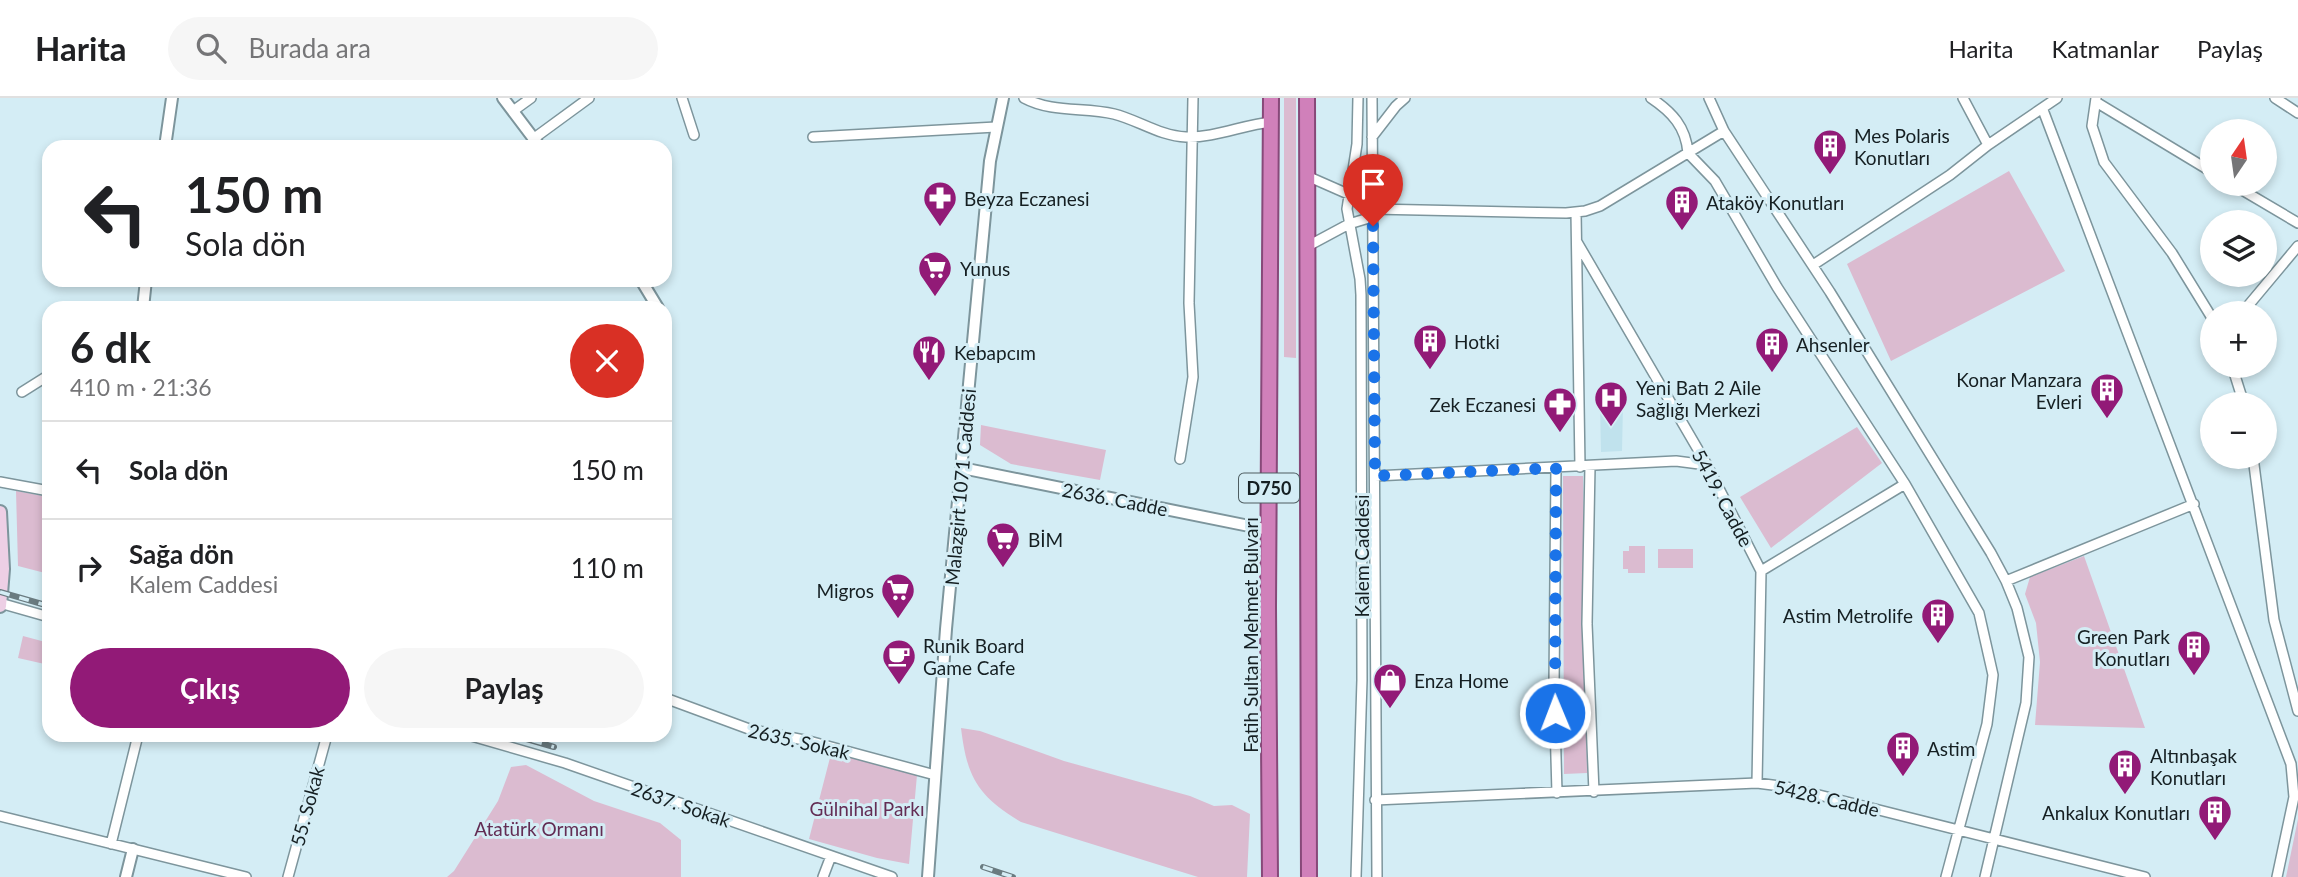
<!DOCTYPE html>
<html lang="tr">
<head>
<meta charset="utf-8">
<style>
  body { margin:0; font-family:Lato,sans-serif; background:#f6f6f6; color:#202124; height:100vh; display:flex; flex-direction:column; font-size:26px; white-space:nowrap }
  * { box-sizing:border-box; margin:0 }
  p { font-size:23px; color:#757577 }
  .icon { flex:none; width:38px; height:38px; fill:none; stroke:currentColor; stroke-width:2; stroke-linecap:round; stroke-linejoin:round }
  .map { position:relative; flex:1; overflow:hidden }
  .panel { position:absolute; left:42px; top:203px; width:630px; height:441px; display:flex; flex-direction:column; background:#fff; border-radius:21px; box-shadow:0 4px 10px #0003 }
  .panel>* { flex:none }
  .banner { position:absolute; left:42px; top:42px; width:630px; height:147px; border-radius:21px; box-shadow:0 4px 10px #0003; background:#fff; color:#202124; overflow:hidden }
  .needle { width:46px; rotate:13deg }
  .fabs { position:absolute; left:2200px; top:21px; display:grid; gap:14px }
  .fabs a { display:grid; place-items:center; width:77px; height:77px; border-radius:50%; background:#fff; box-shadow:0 4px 10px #0003; font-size:35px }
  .pin { position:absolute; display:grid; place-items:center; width:60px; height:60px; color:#fff; margin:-72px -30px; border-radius:50% 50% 50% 0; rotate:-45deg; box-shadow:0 0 7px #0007 }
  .pin .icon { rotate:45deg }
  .me { position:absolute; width:77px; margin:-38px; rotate:359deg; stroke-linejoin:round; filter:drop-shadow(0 0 5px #0008) }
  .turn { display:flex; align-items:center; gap:24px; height:147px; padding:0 28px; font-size:32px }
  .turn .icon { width:91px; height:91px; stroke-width:2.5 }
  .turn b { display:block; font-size:49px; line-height:60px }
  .round { display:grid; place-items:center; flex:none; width:74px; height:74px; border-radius:37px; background:#f6f6f6 }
  .head { display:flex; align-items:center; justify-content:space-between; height:119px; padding:0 28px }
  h1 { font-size:42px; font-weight:700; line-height:52px }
  .cta { display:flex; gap:14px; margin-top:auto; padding:14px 28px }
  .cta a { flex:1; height:80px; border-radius:42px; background:#921a77; color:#fff; font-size:28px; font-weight:700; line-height:80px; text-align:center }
  .cta a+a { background:#f6f6f6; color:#202124 }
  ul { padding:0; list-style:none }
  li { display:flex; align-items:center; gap:21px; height:98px; padding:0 28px; border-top:2px solid #e0e0e0 }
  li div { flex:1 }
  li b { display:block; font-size:26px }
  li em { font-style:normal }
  header { display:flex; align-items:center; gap:42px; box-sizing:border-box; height:98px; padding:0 35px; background:#fff; border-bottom:2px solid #e0e0e0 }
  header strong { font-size:33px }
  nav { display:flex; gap:38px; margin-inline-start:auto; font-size:24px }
  .search { width:490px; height:63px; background:#f6f6f6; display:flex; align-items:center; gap:18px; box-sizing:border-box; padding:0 24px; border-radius:38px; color:#757577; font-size:26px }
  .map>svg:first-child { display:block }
  .built { fill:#c0e2ed }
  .green { fill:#dbbbd0 }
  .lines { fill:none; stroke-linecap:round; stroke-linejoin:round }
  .minor-casing { stroke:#7d959c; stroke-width:12 }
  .tertiary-casing { stroke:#7d959c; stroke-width:14 }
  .secondary-casing { stroke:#7d959c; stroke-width:16 }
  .trunk-casing { stroke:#874979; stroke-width:18 }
  .minor { stroke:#fff; stroke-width:9 }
  .tertiary { stroke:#fff; stroke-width:10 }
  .secondary { stroke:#edcfe5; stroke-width:12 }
  .trunk { stroke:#d080ba; stroke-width:14 }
  .rail-casing { stroke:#6a7b80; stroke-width:6 }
  .rail { stroke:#d4edf5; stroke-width:3.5; stroke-dasharray:10; stroke-linecap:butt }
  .route { stroke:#1a73e8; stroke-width:12; stroke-dasharray:0 21.6 }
  .labels { text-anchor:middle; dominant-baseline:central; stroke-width:6; stroke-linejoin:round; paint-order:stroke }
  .shield { fill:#d4edf5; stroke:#4e5d61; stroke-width:2 }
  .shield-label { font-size:18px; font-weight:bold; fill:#151f22 }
  .poi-label { font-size:19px; fill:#151f22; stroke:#d4edf5; text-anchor:start }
  .street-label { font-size:19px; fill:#151f22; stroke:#d4edf5 }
  .park-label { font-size:19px; fill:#632d54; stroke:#d4edf5 }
</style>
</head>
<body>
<header>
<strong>Harita</strong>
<div class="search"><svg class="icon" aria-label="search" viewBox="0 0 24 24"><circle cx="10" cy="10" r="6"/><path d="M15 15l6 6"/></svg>Burada ara</div>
<nav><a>Harita</a><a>Katmanlar</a><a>Paylaş</a></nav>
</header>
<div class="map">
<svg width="2298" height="779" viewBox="0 0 2298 779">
  <rect width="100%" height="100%" fill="#d4edf5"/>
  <!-- built -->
  <path class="built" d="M1600,306H1623L1622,353L1601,354Z"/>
  <!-- green -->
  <path class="green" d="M1284,0H1296V260L1284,259Z
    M2009,73L2065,173L1891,263L1847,166Z
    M981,327L1106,352L1100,382L1011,366L980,347Z
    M1857,329L1882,365L1771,450L1740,399Z
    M1563,378H1583L1587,675L1564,676Z
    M16,393L49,399V476L18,468Z
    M1629,448H1645V475H1628V471H1623V453H1629Z
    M1658,451H1693V470H1658Z
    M2084,458L2145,630L2035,627L2040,564L2036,525L2025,496L2030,479Z
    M23,538L49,545V567L18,560Z
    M961,630L980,633L1064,663L1190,698L1214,708L1232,707L1250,716L1247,779H1198L1021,724C978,698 967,680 961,630Z
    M832,652L917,677L909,766L877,760L809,741Z
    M526,667L594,703L660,725L681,742V779H447L454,773L498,703L511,669Z
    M2298,721V779H2286Z"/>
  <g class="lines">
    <!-- minor casing -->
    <g class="minor-casing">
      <path id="minor" d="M682,0L694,37
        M1024,0C1052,15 1084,9 1114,16C1138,22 1160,38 1186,39C1214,40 1243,27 1271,24
        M1372,0L1377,779
        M1651,0C1672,14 1686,29 1688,55L1715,83L1777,189L1905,386L1979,515L1993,577L1991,594L1987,626L1946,779
        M1709,0L1724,33L1830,194L1991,455L2006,483L2017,510L2029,559L2026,605L1985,779
        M1963,0L1988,47
        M2096,0L2092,28L2104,64L2172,155L2212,220
        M2275,0L2298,15
        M2096,4L2212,74
        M2043,12L2291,666L2294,699L2277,779
        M513,13L531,0
        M813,39L996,29
        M1372,39L1396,8L1405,0
        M533,41L589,0
        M1307,78L1348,96L1366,100L1373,110
        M2232,86L2298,125
        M1373,111L1566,115L1585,113L1600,108L1724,33
        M1576,114L1580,369
        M1577,144L1707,367L1761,473L1757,685
        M1308,148L1349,126L1372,119L1373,113
        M1813,167L1950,77L1988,47L2057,0
        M2242,215L2298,148
        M2232,268L2244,306
        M22,294L49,277
        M2253,359L2274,522L2298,613
        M1180,361L1193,279L1189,205L1193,0
        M1590,368L1587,526L1594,694
        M1556,370L1554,588L1557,695
        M1375,378L1676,363L1707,367
        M0,384L49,393
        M665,408L666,410
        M1761,473L1905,386
        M2006,483L2194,406
        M0,505L49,519
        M665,600L749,631L809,643L935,677
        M468,637L565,665L892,779
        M1375,702L1757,685L1787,689L1867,709L2145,779
        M0,718L246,779
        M111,746L138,637
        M288,779L327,637
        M823,779L831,758
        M1356,779L1362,582L1361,197L1360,181L1347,111L1357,46L1358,0"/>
    </g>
    <!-- tertiary casing -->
    <g class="tertiary-casing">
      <path id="tertiary" d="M503,0L540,49
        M165,49L172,0
        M641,182L658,210
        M143,210L146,182
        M962,370L1269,432
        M126,779L133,751
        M928,779L946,531L990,63L1003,0"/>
    </g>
    <!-- secondary casing -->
    <g class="secondary-casing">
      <path id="secondary" d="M0,414L3,471L0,508"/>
    </g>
    <!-- trunk casing -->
    <g class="trunk-casing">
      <path id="trunk" d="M1307,0L1309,779
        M1270,779L1268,509L1271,0"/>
    </g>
    <!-- minor -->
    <use href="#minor" class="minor"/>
    <!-- tertiary -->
    <use href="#tertiary" class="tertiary"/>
    <!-- secondary -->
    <use href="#secondary" class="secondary"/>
    <!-- trunk -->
    <use href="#trunk" class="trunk"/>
    <!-- rail casing -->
    <g class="rail-casing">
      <path id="rail" d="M0,494L49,508
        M513,637L554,649
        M983,769L1013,779"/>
    </g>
    <!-- rail -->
    <use href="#rail" class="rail"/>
  </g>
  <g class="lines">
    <!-- route -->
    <path class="route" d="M1373,128L1375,378L1556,370L1555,615"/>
  </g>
  <!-- icons -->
  <defs>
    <g id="building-pin" transform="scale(1.75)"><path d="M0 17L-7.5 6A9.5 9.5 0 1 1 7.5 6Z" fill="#921a77" stroke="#d4edf5"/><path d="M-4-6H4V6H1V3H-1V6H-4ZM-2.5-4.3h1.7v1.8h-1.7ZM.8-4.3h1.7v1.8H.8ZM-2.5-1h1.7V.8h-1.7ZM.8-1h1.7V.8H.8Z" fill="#fff"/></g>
    <g id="pharmacy-pin" transform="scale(1.75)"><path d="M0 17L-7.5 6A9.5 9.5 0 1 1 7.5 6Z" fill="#921a77" stroke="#d4edf5"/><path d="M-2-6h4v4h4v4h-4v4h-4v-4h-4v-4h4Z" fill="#fff"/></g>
    <g id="supermarket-pin" transform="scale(1.75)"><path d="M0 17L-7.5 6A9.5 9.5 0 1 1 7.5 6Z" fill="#921a77" stroke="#d4edf5"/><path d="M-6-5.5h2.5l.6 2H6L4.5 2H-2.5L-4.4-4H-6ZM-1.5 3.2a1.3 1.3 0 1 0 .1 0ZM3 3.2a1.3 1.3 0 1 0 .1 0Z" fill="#fff"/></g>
    <g id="restaurant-pin" transform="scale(1.75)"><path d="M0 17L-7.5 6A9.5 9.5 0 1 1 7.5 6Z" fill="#921a77" stroke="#d4edf5"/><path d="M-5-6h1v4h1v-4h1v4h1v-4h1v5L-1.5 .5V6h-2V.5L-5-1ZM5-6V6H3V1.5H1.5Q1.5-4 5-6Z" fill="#fff"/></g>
    <g id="hospital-pin" transform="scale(1.75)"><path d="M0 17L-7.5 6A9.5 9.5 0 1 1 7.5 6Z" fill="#921a77" stroke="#d4edf5"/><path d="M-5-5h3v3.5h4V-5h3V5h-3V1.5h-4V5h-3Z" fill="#fff"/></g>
    <g id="cafe-pin" transform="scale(1.75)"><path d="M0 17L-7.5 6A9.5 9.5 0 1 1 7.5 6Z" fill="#921a77" stroke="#d4edf5"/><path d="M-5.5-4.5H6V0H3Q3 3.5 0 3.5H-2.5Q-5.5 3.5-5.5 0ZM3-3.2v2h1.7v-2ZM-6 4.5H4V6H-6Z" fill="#fff"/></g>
    <g id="shop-pin" transform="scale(1.75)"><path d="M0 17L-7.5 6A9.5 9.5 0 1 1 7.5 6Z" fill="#921a77" stroke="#d4edf5"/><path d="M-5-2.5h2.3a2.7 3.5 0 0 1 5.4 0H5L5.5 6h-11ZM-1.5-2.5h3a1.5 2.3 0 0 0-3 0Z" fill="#fff"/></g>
  </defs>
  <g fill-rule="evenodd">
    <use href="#building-pin" x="1830" y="48"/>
    <use href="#pharmacy-pin" x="940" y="100"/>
    <use href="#building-pin" x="1682" y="104"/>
    <use href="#supermarket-pin" x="935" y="170"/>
    <use href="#building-pin" x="1430" y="243"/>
    <use href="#building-pin" x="1772" y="246"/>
    <use href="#restaurant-pin" x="929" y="254"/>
    <use href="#building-pin" x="2107" y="292"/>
    <use href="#hospital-pin" x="1611" y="300"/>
    <use href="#pharmacy-pin" x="1560" y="306"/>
    <use href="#supermarket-pin" x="1003" y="441"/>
    <use href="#supermarket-pin" x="898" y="492"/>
    <use href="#building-pin" x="1938" y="517"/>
    <use href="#building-pin" x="2194" y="549"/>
    <use href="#cafe-pin" x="899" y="558"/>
    <use href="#shop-pin" x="1390" y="582"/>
    <use href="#building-pin" x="1903" y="650"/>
    <use href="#building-pin" x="2125" y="668"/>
    <use href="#building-pin" x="2215" y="714"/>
  </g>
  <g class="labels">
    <!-- shield labels -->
    <rect class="shield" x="1239" y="375.5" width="60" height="29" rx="5"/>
    <g class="shield-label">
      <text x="1269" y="390">D750</text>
    </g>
    <!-- poi labels -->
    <g class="poi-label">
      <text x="1854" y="37">Mes Polaris<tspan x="1854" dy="22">Konutları</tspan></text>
      <text x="964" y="100">Beyza Eczanesi</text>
      <text x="1706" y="104">Ataköy Konutları</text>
      <text x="960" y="170">Yunus</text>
      <text x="1454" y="243">Hotki</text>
      <text x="1796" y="246">Ahsenler</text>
      <text x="954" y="254">Kebapcım</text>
      <text x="2082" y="281" text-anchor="end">Konar Manzara<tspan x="2082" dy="22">Evleri</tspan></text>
      <text x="1636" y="289">Yeni Batı 2 Aile<tspan x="1636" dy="22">Sağlığı Merkezi</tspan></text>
      <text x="1536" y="306" text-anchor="end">Zek Eczanesi</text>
      <text x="1028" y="441">BİM</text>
      <text x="874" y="492" text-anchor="end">Migros</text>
      <text x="1913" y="517" text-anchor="end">Astim Metrolife</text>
      <text x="2170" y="538" text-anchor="end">Green Park<tspan x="2170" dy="22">Konutları</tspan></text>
      <text x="923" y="547">Runik Board<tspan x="923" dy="22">Game Cafe</tspan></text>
      <text x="1414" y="582">Enza Home</text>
      <text x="1927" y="650">Astim</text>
      <text x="2150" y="657">Altınbaşak<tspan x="2150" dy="22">Konutları</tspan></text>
      <text x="2190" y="714" text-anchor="end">Ankalux Konutları</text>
    </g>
    <!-- street labels -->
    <g class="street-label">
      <text transform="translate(960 389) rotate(-85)">Malazgirt 1071 Caddesi</text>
      <text transform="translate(1723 400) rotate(62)">5419. Cadde</text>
      <text transform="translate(1115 401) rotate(11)">2636. Cadde</text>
      <text transform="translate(1361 458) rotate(-90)">Kalem Caddesi</text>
      <text transform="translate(1250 537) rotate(-90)">Fatih Sultan Mehmet Bulvarı</text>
      <text transform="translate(799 643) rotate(13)">2635. Sokak</text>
      <text transform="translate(1827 700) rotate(13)">5428. Cadde</text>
      <text transform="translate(681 706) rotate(19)">2637. Sokak</text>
      <text transform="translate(307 708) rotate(-75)">55. Sokak</text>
    </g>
    <!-- park labels -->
    <g class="park-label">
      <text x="867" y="710">Gülnihal Parkı</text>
      <text x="539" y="730">Atatürk Ormanı</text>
    </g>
  </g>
</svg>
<div class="fabs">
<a><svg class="needle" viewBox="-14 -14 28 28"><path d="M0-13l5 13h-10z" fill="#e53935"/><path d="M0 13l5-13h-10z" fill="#757577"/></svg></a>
<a><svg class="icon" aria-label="layers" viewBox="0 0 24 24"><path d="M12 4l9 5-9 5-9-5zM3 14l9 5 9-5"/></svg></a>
<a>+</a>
<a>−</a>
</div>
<div class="pin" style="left:1373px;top:128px;background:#d93025"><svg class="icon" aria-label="arrive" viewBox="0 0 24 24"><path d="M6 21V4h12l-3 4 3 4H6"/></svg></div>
<svg class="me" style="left:1555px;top:615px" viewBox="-20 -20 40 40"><circle r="17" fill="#1a73e8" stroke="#fff" stroke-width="3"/><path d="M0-11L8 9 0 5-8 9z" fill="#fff"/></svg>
<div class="banner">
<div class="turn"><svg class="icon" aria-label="left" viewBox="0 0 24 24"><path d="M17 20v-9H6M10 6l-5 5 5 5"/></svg><div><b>150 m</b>Sola dön</div></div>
</div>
<section class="panel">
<div class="head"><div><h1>6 dk</h1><p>410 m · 21:36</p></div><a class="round" style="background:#d93025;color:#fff"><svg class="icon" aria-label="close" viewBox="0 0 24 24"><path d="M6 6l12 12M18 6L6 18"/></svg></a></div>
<ul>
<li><svg class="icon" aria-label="left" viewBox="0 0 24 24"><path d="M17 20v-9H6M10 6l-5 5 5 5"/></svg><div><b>Sola dön</b></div><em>150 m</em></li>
<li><svg class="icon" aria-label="right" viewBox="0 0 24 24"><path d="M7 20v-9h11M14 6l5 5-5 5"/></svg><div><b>Sağa dön</b><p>Kalem Caddesi</p></div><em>110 m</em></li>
</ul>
<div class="cta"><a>Çıkış</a><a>Paylaş</a></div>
</section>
</div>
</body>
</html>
